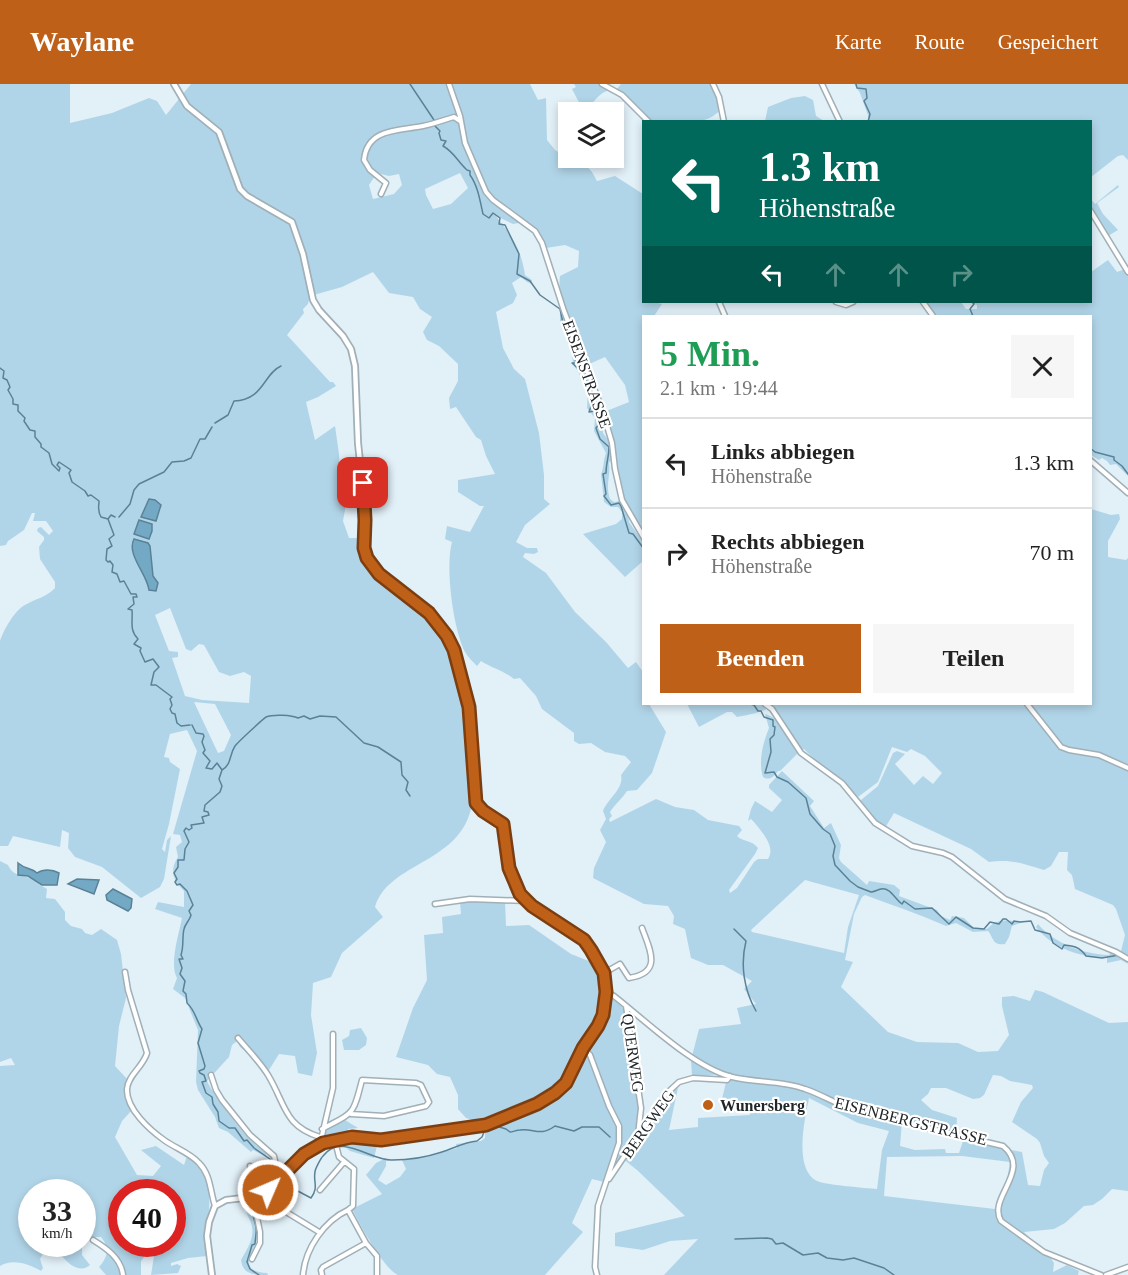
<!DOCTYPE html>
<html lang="de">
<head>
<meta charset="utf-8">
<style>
  body { margin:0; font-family:Georgia,serif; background:#f6f6f6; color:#222; height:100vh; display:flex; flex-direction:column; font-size:22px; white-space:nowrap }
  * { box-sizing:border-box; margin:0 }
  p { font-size:20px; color:#767676 }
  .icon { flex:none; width:33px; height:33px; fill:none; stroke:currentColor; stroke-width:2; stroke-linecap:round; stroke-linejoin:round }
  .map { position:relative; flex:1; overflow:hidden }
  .side { position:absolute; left:642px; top:231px; width:450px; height:390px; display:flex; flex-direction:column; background:#fff; border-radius:0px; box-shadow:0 3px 9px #0003 }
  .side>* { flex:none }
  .hud { position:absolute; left:642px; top:36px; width:450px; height:183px; border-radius:0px; box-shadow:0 3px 9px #0003; background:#00695c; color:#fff; overflow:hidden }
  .tools { position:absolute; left:558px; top:18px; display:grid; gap:12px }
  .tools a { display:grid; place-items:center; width:66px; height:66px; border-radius:0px; background:#fff; box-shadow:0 3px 9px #0003; font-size:30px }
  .speed { position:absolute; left:18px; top:1095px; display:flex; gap:12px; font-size:30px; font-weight:700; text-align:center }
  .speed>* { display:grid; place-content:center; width:78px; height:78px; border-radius:50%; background:#fff; box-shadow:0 3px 9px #0003; line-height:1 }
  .speed small { font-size:15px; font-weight:400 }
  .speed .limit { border:9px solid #d22; background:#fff; color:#111 }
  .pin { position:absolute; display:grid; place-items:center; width:51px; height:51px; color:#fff; margin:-26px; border-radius:12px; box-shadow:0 3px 9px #0006 }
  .me { position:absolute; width:66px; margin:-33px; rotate:45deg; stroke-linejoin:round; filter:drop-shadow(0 0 4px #0008) }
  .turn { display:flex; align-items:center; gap:21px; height:126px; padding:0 18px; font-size:27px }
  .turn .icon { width:78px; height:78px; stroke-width:2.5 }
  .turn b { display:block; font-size:42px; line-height:51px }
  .lanes { display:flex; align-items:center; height:57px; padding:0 18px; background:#0003; justify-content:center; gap:30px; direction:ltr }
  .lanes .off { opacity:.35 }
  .round { display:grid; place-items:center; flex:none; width:63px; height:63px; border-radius:0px; background:#f6f6f6 }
  .summary { display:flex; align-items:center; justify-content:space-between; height:102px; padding:0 18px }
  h1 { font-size:36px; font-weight:600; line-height:45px; color:#1e9e55 }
  .action { display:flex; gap:12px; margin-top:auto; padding:12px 18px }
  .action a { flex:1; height:69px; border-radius:0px; background:#bf6019; color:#fff; font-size:24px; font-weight:600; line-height:69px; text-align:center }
  .action a+a { background:#f6f6f6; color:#222 }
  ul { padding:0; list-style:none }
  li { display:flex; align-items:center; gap:18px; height:90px; padding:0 18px; border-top:2px solid #e0e0e0 }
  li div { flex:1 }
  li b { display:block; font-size:22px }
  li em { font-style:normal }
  header { display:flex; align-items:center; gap:36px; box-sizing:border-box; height:84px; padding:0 30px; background:#bf6019; color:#fff }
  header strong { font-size:28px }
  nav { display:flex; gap:33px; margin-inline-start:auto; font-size:21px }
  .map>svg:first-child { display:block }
  .green { fill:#b1d5e8; fill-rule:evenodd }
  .water { fill:#73a9c4; stroke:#5a8296; stroke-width:1.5 }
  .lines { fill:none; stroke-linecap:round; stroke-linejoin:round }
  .stream { stroke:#5a8296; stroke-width:1.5 }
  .minor-casing { stroke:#a1afb6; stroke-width:7 }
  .tertiary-casing { stroke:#a1afb6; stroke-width:8 }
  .minor { stroke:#fff; stroke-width:4 }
  .tertiary { stroke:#fff; stroke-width:4.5 }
  .route-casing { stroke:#7c3e10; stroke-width:15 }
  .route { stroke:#bf6019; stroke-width:10 }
  .poi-dot { fill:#bf6019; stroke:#fff; stroke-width:2 }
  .labels { text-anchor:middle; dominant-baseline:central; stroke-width:4.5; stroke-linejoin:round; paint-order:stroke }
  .street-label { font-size:16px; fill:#212629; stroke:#fff }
  .poi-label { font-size:16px; font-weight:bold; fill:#212629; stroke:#fff; text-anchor:start }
</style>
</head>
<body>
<header>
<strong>Waylane</strong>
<nav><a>Karte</a><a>Route</a><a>Gespeichert</a></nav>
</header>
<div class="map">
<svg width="1128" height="1191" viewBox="0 0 1128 1191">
  <rect width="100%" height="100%" fill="#e2f0f8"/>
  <!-- green -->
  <path class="green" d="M0,0H70V39L112,29L149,14L157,17L166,31L191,0H530L538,16L546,14L547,56L555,66L568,74L583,78L592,88L597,97L615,92L643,110L644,218H654L662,220L654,232H644L643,453L623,415L604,328L629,318L625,301L605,273L587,281C576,254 556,221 560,192L578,183L579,167L565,161L546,164L539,149L525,138L513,140L496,132C512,153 521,164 525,191L532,196V200L527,198L521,193L512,199L517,211L513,219L496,228L503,264L514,285L525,295L539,349L544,391V415L550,420L525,441L516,458L527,464H537L538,468L534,470L525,469L523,473L546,489L575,528L606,558L628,584L636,578L643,588L644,620H649L666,648L652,689L637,706L627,707C622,715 615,720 610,728L612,732L609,735L610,738L656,715L675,723L694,726L708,736L739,742L742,746L737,752C743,758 752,756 758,764L755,770L729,806L730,809L737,804L754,778L758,775H768C776,763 762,748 754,738L751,735L748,737L751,725L755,717L772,728L782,716L769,704V701L782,687L814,717L810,722L824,744L831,739L841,761L839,774L841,778L867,801L869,797L894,801L900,806L899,812L937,826L941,832L950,836L952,832L964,834L974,844L987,845C999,833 1006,837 1023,838L1012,842L1009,853L1005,860C992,862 994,854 988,847L973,848L956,839L946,842C919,830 892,821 865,811L862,813L854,830L845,876L853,878L841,903L888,948L917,958L958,959L978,968L998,967L1009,951L1002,922V913L1014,912L1030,917L1035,906L1043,908L1109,939L1128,938V1107L1112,1105L1102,1115L1093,1121L1084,1122L1065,1139L1054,1145L1024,1148L1038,1162L1051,1170L1050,1173L1054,1179L1053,1188L1067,1181L1079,1187L1078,1191H664L698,1155L670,1157L643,1166L615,1162V1149L685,1132L637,1086L622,1074L604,1098L592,1095L572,1139L583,1148L545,1191H398C384,1185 360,1141 352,1125L382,1110L366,1091L376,1079L386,1074V1082L378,1096L386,1101L400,1093L406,1085L402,1076L431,1072L457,1064L456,1060L481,1057L485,1054V1040L466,1034L458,1025V1011L450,993L437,990L428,981L396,973L413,924L427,896L424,851L443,849L442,833L461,830L460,818L505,817L506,842L529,841L571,870L599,881L607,909L624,925L638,1011V1034L644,1040L655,1021L679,999L669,1046L698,1043V1034L750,1031L748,1019L725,1017L722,1015L728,990L692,992L691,976L699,945L741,940L737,924L756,920L744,905L752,897L723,881H708L691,874L685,845L673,840L674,832L668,822L644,820L593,794L594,784L606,758L600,746L606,735L603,727C608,714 624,705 621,691L631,678L625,672L605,668L591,659L579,660L574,657V649L542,625L536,612L520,594L514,595C504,587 492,584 481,577L477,582C473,578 468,573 465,568C453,544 445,483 452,458L445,455L447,442L470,448L484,422H480L458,408V396L495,390L486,372L481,356L476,353L456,323L450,325L449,314L458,297V280L439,262L427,256L423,248L432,233L420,225L413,213L389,209L373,188L342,203L310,212L308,220L303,225L304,229L287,251L330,298H333L336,302L318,313L306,318L315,356L335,342L339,370L340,397L350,398L343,437L349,454H356L362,458C360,486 388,499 408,514C421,524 434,537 443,551C468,590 469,643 471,688C471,698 474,711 472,720C462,780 389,777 375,823L383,833L342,869L331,893L313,899L311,931L317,969L312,992L298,989L295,972L279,970L269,986L240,963L237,957L232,961L229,973L207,997C212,1008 219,1015 225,1025C238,1041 247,1057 266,1068V1073L253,1066L251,1068L228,1048L219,1044L215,1033L198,1006L196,998L198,946L185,914L173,905L177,894C169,880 179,850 182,834L155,825L158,818L184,823V807C173,796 169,787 178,773L176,763L182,758L180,751L173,750L197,667L187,646L170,650L164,673L169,674L170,678L180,685L169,740L162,765L165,768L167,756L171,752L164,795L160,803L141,814L102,783L75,773L68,764L69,749L62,746L60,763L13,752L8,762H0V557C4,545 15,526 25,521C35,515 47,513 55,504V498L40,475L39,463L44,456V453L37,447L38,444L41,443L49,451L53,447L46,437H33L35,429H32L24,446L8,457L6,461L0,462ZM377,89L389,92L399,90L402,101L394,110L373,115L369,101ZM460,89L468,104L451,120L433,125L426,111L425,105ZM149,415L161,424L156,437L141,433ZM170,524L186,565L191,567L199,560L204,561L219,588L230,592L244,588L251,592L249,619L202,616L185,612L172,574L178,573V568L169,567L155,531ZM194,618L215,620L231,651L224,667L218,669ZM805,796L859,811L848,843L844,869L752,848L751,846ZM993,991L1001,992L1010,997L1032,1001L1033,1004L1021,1018L1012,1038L1037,1055L1040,1059L1044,1072L1049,1079L1044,1086L1040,1102L1028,1101L1022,1068L1011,1066L998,1058L965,1051L959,1069H946L945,1065L915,1066L900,1062L902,1037L956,1049L957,1034L932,1026L921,1016L928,1010L931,1004H946L973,1015L980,1014L984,1011ZM809,1014L858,1039L889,1047L882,1066L877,1105C865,1104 826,1101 817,1097C793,1085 805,1034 809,1014ZM962,1072L1010,1078L1007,1096L995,1125L884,1112L887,1073Z
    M574,0H605L610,6C599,8 593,19 587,27L590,28H584L572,5L576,3Z
    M621,0H712L721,25C705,45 673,37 650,37L616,6Z
    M854,0H1128V76L1123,71L1118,72L1091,93L1090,38L870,37L860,9Z
    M805,12L813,16L816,32L824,37H765L768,23L791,14Z
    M1118,101L1119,103L1097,119L1103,130L1118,146L1108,152L1091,124L1090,114L1095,120Z
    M1108,176L1117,188L1125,185L1128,190V392L1116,380L1110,381L1107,377L1102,374L1099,376L1091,371L1090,232H934L924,218H961L966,225H977V221L969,218H1090L1091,188Z
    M560,230H562L575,264L578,280L582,283L593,305L596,313V322L602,335L603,349L612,361V375L609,379C611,392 605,400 610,415L614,418L620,417L628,431L629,438L643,458V477L625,493L583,450L616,440L622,435V428L618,423H611L604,418L601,390C604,384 603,377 606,369L594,347L595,334L587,324L588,306L581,297L579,289L573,280L572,266L560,238Z
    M1091,425L1111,431L1119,430L1120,435L1108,457V473L1126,476L1128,474V874L1121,867L1125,851L1116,825L1113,821L1075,805L1072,791L1067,786L1068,768H1059L1051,782L1044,786C1022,779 1011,775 989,778L971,765L894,729L885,744L876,737L860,719L861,716L878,702L893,669L897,667L905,670L895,680L914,701L923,692L933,700L942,689L925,672L911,665L907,668L892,663L878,698L858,713C841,696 821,683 804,665L801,667L767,620H1090Z
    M687,620H757L764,622L766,625C763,628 743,632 737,633L732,628H727L699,643Z
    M765,630C780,633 790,655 799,668L780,687H778C774,693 769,697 763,693C758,677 763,659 769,644Z
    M0,777L8,781C13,792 20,790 29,794C36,797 41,802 47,805L46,814L55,815L65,828V836L71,842L82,845L85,849L92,851L101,845L117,856L121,870L126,914L119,942L115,982L128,996L126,1005L132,1026L122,1037L115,1053L137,1091L153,1092L161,1082L141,1066L156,1062L184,1081L187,1072C225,1100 202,1133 207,1172L188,1174L171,1179V1182L177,1180L181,1182L178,1189L151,1191L154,1172L152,1168H148L141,1177V1191H106L99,1183C108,1173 110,1164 101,1153H88L83,1158L82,1108H32V1160H82V1171L90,1181C78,1191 65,1177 58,1167L44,1168L40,1175L43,1184L41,1187C30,1180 12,1174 0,1182V982L15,981L11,974L0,978ZM122,1108H172V1160H122Z
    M1038,840C1055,860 1083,870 1109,871L1111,867L1127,877L1128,880L1121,876L1107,879V874C1082,874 1052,864 1036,843Z
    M361,944L367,954L366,961L359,966H344L342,956L349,952L350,946Z
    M345,1036L358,1044L348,1045L349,1049L338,1054L324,1055L322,1052L325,1046Z
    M357,1058L361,1061L367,1058H378L374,1074L350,1067L344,1062L347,1059Z
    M259,1115L263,1118L251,1121C254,1130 258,1140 258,1149C258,1165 233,1187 267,1189L268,1191C254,1191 243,1191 241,1176C247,1165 256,1153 251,1139C248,1131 245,1128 245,1120L249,1116Z"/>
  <!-- water -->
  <path class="water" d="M149,415L155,416L161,421L156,437L141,433Z
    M139,436L152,440V447L149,455L134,450Z
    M134,455L148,459L150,462L153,492L158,499L156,507L149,506C147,490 126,470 134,455Z
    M18,779C26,786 31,783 37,789C43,785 52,785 59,789L57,801H42L28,792L18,791Z
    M77,795L99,796L94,810L68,800Z
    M113,805L132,815L131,824L128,827L107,816L106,811Z"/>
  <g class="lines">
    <!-- stream -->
    <path class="stream" d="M410,0L434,36
      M856,0L857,4L866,5L867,14L864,17L870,30L868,38
      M435,42L440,47L439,49L441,56L446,57L443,62C454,68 458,78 467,86L470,87V91C478,102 480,117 483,130L489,134L493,129L500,134L499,140L505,141L519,170L517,190L530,197L540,211L560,225L563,239L566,241L564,242L568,247L567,251L570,254L568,258L571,259L576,279H572L584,290C585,296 590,309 594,314L589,328L594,327L598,330L597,337L600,339L596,344L600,355L609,363C609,373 606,379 606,389L603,390L606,410L604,412L611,421L619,419L621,422L629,449L633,450L644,465
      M972,218L974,220L970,225L973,232
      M0,284L4,287L3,294L7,296L10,303L8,306L13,315V320L18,321V327L25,334L24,337L30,346L35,347V353L41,360V363L49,369L52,380L59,387L60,384L57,381L59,378L71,386L69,389L72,398L85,407L88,412L91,411L99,417C99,423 97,426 101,433L108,435L114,451L109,455L112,462L107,465L106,476L108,478L110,477L113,481L112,488L117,490L120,498L124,497L131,510H136L137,513H133L134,520L128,525L132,526C133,537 129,546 138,555L134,560L141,564L140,567L145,578L153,575L159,583L154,588L151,601H156L172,613L170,615L172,621L170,625L172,629L175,630L177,639L181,642L190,641
      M215,339L228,331L234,317C264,316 263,290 281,282
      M1090,364L1095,368L1114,373V376L1122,382L1128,390
      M119,433L130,420L134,406L139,400L164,388L172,378L184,377L191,374L200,355H205L212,343
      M108,435L111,431L115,433
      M750,620L754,621L758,627H761L764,633L773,636V642L775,643L774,651L770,655L771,668L765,689L774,688L777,693L788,698L806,714L810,730L823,745L830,750L835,762L833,772L835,781L850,797L858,803L871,808C874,808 877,806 881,805C890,803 895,815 902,820L904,817L915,825L932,824L949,840L956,833L973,844L984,845L990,838L999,840L1003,835H1006L1012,840L1014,837L1020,838L1031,837L1035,846L1050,850L1053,859L1062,865L1064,861C1074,862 1080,863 1086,872L1102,874L1119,871
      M192,641L196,649L203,650L204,652L202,658L205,666L203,669L210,677L206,684L212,685L217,679L222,686L219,695L222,702L220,708L205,721L204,727L208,728L209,731L202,733L204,739L191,741L192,744L189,746L186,744L184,747L189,758L185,765L184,776H178V783L174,789L177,795L175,798L177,801L180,800L187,807L193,821L189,827L191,831C190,836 185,840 184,845C182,853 184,862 181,871L183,875H179L182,884L180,890L185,897L183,907L186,910L187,919C195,926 196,936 202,945L198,959L205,982L204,985L199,987L200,989L204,991L206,997L202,998L206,1009L212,1013L213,1020L218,1028L219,1037L229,1044H235L244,1057L247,1056L254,1064L270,1075L274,1097
      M222,686C232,680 229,671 235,662C237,659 264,634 266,633C273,630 292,631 298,634L304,632L310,635L320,632L336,633L364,659L378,663L401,678L402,691L408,698L406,706L410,712
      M734,845L746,857C740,881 744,906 756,927
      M276,1100L285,1098L291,1099L294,1105L311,1114C319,1103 313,1098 315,1088C315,1085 321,1074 323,1072C341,1048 371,1077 392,1076C408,1076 427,1073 442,1068C454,1064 465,1058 477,1057L482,1053L484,1048L496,1042L506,1045L510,1048C513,1048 516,1046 520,1046C534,1044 540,1053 555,1042L574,1047L582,1043H599L610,1053
      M735,1155L767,1154L772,1155L776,1160L783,1159L803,1171L818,1169L827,1174L843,1176L854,1174L884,1184L894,1191
      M259,1191L250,1185L247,1178L252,1161L255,1160C255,1155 257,1148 256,1143C254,1134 251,1127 251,1117C262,1115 268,1110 275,1101"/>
    <!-- minor casing -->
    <g class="minor-casing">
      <path id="minor" d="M449,0L460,32L465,59L486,108L493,116L535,147L542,159L564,227L602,325L612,359L615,385L622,416L644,454
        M602,0L622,11L649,38
        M713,0L719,13L724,38
        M822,0L840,38
        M381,110L386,99L370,86L364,76C367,44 398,47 423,42C433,40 444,36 454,33L460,37
        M1090,126L1128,188
        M719,218L725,232
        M836,218L846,221L853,218
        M923,218L933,232
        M1090,376L1128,409
        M765,620L772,625L801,669L842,699L875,739L912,762L943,769L952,773L1005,815L1046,832L1070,849L1116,868L1128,875
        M1027,620L1061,663L1069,666L1099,671L1128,684
        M435,820L470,815L526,817
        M125,888L128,906L147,969C143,983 128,991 127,1005C126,1025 150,1046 164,1056C175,1064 190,1069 199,1079C211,1091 210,1107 215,1122
        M604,889L620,880L629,894C663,889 650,866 642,844
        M606,908L614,912C646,937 693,983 732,993C756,999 782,996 805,1005C823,1011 838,1021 856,1027L1003,1062C1033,1087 987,1113 1001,1137L1044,1168L1101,1191
        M626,922L641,1024L638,1051
        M238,954C248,966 260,978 268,991C286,1021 284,1042 320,1053
        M583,964L590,971L609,1022L619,1042V1059L598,1122L595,1183L597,1191
        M211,991L216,1006L222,1016L250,1051L274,1072L279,1094
        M322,1045C354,1028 353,1032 362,996L416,999L421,1001L429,1018L426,1022L384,1032L351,1030
        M335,1057L339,1073L354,1085L353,1122L348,1126
        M320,1060L333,1004V950
        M250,1082L255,1113
        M609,1095L666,1010L679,998L693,994L727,996L730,992
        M320,1106L344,1078
        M260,1112L319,1148
        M93,1156C106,1164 121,1174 123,1191
        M252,1175L260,1159V1148L255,1124L257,1120H264L266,1117
        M303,1191C305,1165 324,1137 348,1126L366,1159L377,1172V1191
        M322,1191L321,1186L323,1183L366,1159
        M1106,1191L1128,1183"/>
    </g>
    <!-- tertiary casing -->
    <g class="tertiary-casing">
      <path id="tertiary" d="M174,0L187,22L219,48L240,105L247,112L292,138L303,170L313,216L319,226L343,252L351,265L355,282L358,359L364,416L365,470L370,480L379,490L429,529L447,552L454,566L469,623L476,719L483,727L503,740L509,784L521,810L532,822L584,856L591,865L604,889L606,908L603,931L598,942L583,964L566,999L555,1009L537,1020L486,1041L381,1056L352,1053L316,1062L299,1075L260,1112L226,1116L215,1122L209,1138L207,1152L212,1191"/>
    </g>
    <!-- minor -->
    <use href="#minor" class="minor"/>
    <!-- tertiary -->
    <use href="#tertiary" class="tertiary"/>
  </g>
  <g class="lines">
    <!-- route casing -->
    <g class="route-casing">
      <path id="route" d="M268,1106L304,1070L323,1059L352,1053L381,1056L486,1041L537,1020L555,1009L566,999L583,964L598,942L603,931L606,908L604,889L591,866L584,856L532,822L520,810L509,784L503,740L483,727L476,719L469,623L454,566L447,552L429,529L379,490L367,474L364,464L365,436L363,399"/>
    </g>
    <!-- route -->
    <use href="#route" class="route"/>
  </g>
  <!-- markers -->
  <circle class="poi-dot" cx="708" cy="1021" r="6"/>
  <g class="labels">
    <!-- street labels -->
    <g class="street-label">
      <text transform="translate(587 290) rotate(70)">EISENSTRASSE</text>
      <text transform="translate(633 969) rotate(82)">QUERWEG</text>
      <text transform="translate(911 1037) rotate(14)">EISENBERGSTRASSE</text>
      <text transform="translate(648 1040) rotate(-55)">BERGWEG</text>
    </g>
    <!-- poi labels -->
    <g class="poi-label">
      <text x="720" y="1021">Wunersberg</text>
    </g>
  </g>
</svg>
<div class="tools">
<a><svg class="icon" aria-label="layers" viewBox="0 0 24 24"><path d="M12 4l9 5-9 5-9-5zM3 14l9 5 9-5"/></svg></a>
</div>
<div class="speed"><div>33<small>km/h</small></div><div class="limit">40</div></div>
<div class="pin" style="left:363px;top:399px;background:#d93025"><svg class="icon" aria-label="arrive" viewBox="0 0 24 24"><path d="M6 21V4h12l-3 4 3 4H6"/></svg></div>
<svg class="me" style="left:268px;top:1106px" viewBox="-20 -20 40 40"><circle r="17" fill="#bf6019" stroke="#fff" stroke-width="3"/><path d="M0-11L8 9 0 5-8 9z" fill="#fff"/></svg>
<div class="hud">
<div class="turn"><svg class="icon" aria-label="left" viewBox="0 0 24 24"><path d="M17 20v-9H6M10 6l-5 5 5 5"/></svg><div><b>1.3 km</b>Höhenstraße</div></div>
<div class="lanes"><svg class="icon" aria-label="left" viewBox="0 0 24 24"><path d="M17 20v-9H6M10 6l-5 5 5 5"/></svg><svg class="icon off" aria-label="ahead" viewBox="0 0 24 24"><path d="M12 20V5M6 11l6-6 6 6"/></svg><svg class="icon off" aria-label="ahead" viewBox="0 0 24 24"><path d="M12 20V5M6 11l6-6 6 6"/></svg><svg class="icon off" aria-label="right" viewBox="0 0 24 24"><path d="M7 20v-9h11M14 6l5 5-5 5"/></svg></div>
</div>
<section class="side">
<div class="summary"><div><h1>5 Min.</h1><p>2.1 km · 19:44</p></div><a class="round"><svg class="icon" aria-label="close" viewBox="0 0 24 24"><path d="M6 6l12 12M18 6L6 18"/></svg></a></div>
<ul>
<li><svg class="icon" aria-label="left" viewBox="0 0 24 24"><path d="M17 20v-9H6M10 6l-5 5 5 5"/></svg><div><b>Links abbiegen</b><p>Höhenstraße</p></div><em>1.3 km</em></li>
<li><svg class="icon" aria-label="right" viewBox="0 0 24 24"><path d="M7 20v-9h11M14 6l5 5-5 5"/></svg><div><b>Rechts abbiegen</b><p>Höhenstraße</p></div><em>70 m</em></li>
</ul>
<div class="action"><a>Beenden</a><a>Teilen</a></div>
</section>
</div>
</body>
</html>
